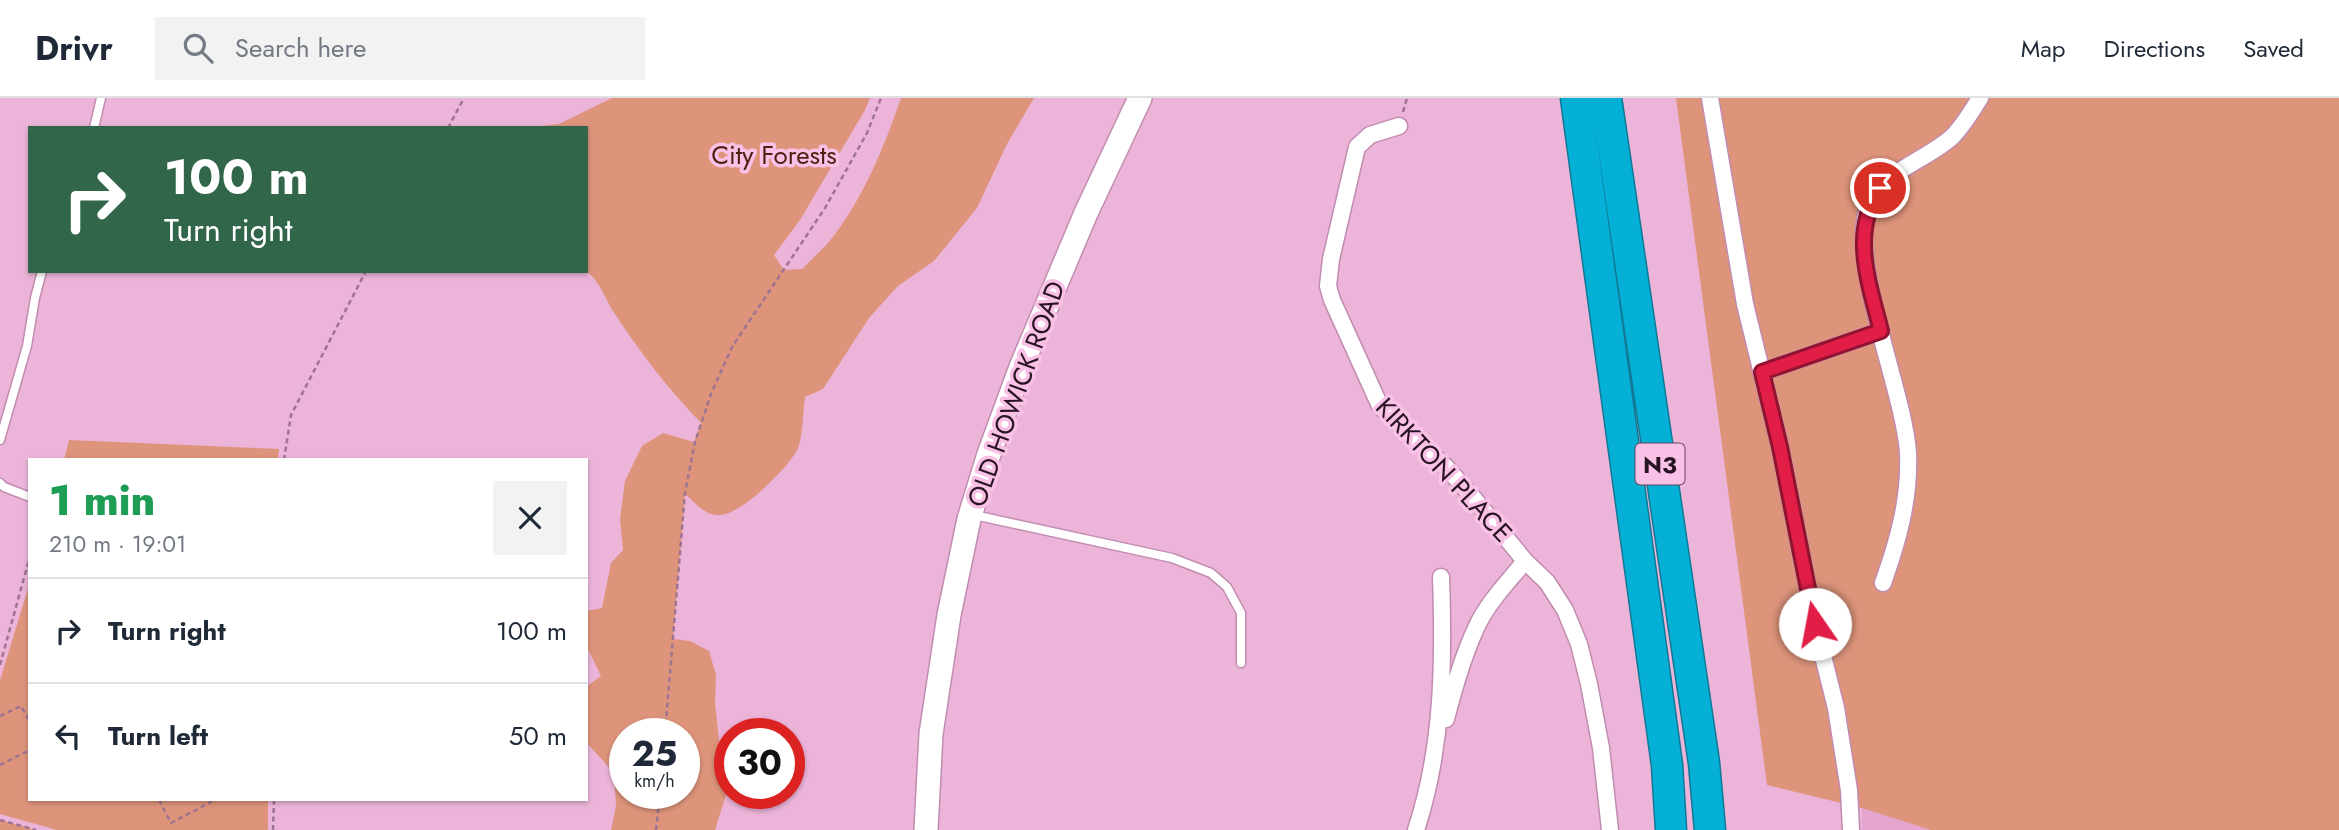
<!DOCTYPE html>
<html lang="en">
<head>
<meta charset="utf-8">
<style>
  body { margin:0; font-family:Jost,sans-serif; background:#f2f2f3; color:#1f2937; height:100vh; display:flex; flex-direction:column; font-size:26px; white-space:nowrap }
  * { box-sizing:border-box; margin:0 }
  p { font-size:23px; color:#747a83 }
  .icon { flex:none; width:38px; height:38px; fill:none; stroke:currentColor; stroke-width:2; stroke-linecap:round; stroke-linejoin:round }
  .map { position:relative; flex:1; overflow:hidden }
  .drawer { position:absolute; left:28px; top:360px; width:560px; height:343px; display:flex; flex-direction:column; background:#fff; border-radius:0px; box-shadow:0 2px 5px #0004 }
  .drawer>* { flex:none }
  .hud { position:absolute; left:28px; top:28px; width:560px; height:147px; border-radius:0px; box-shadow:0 2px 5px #0004; background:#31664b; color:#fff; overflow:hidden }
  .speed { position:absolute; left:609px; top:620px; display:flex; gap:14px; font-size:35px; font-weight:700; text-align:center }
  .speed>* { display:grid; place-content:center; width:91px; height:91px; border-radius:50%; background:#fff; box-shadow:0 2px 5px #0004; line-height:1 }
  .speed small { font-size:18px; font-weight:400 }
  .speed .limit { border:10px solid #d22; background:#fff; color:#111 }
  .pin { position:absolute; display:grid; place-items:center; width:60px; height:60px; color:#fff; margin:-30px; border:4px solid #fff; border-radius:50%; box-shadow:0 2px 7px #0007 }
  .me { position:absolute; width:77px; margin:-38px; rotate:348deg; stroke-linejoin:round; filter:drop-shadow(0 0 5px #0008) }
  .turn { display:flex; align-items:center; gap:24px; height:147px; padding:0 21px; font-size:32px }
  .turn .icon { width:91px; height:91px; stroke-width:2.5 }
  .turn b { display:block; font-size:49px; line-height:60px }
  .round { display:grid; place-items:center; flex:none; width:74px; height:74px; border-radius:0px; background:#f2f2f3 }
  .head { display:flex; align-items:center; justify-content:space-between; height:119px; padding:0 21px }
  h1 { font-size:42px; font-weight:800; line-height:52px; color:#1e9e55 }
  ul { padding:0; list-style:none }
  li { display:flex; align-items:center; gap:21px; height:105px; padding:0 21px; border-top:2px solid #e0e1e3 }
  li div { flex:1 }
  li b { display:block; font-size:26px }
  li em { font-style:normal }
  header { display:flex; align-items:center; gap:42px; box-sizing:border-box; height:98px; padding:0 35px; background:#fff; border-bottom:2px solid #e0e1e3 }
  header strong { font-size:33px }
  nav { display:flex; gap:38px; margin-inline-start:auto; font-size:24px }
  .search { width:490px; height:63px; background:#f2f2f3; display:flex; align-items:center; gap:18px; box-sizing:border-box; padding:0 24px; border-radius:0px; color:#747a83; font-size:26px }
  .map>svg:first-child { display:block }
  .built { fill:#e4a6cf }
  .green { fill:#de947b; fill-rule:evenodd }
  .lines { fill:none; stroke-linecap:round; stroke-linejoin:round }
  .service-casing { stroke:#c18caf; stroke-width:11 }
  .minor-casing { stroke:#c18caf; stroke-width:19 }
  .secondary-casing { stroke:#c18caf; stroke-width:26 }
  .motorway-casing { stroke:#117996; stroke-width:33 }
  .path { stroke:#9e7490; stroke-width:2.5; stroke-dasharray:5 3.5; stroke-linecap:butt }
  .service { stroke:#fff; stroke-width:8 }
  .minor { stroke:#fff; stroke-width:16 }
  .secondary { stroke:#fff; stroke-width:23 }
  .motorway { stroke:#04b0d5; stroke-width:30 }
  .route-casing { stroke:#92132f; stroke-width:18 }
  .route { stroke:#e11d48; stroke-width:12 }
  .labels { text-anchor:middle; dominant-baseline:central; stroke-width:7; stroke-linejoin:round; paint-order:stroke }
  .shield { fill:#f9c1e6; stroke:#67485d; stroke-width:2 }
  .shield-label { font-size:24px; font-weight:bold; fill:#281422 }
  .park-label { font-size:26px; fill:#4d1f0f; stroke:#f9c1e6 }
  .street-label { font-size:26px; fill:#281422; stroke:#f9c1e6 }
</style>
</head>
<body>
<header>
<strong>Drivr</strong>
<div class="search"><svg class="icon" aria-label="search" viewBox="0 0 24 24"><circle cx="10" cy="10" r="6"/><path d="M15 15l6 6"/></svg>Search here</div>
<nav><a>Map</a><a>Directions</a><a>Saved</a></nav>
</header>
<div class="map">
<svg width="2339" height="732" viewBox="0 0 2339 732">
  <rect width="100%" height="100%" fill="#ecb4d9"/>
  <!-- built -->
  <path class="built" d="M1862,710L1898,721L1931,732H1862Z"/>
  <!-- green -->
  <path class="green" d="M612,0H870L865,12L800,122L774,157L784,172L802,171C812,161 823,151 832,140C864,99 884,49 901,0H1034L1008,44L977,110L934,163L898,188L869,220L823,291L805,299C803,313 803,341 797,352C787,371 742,416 720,417C704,418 695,404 685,396L673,541L690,543L709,553L716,577L715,605L719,642L729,687L715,732H611L616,708L614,675L586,644V589L601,578L586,547V513L602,510L611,465L623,452L620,421L625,383L642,348L663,335L694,344L701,325C668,291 639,253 613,213C605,200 599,182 586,173V30H522L559,26ZM684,635V695H625V635Z
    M1676,0H2339V732H1931L1862,710L1767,687Z
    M69,342L279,351L278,362H64Z
    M30,484V702H268V732H57L0,716V582Z
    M0,722L36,732H0Z"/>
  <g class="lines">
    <!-- service casing -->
    <g class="service-casing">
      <path id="service" d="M94,30L101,0
        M0,342L27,248L35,200L42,173
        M0,385L4,389L30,399
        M974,417L1172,460L1211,475L1227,489L1241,515V565"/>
    </g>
    <!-- minor casing -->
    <g class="minor-casing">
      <path id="minor" d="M1710,0L1745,206L1780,349L1815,526L1836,610L1849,692L1851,732
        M1399,28L1370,37L1357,49L1331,161L1328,188L1332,202L1380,308L1446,369L1471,397L1525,463L1547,484L1565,512L1579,546L1589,586L1601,650L1610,732
        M1762,274L1881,233
        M1883,485C1898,443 1910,401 1908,355C1904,291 1845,158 1870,105C1887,71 1925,63 1952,39C1963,28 1972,13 1980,0
        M1446,621C1454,590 1463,557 1477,528C1488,504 1509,483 1525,463
        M1416,732C1443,650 1444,565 1441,479"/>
    </g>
    <!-- secondary casing -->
    <g class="secondary-casing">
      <path id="secondary" d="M926,732L931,636L949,517L969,421L989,356L1021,269L1086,115L1140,0"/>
    </g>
    <!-- motorway casing -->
    <g class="motorway-casing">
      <path id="motorway" d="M1576,0L1667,667L1671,732
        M1606,0L1704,665L1710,732"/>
    </g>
    <!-- path -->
    <path class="path" d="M1403,14L1407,0
      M448,30L464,0
      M284,362L291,317L366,173
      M0,567L30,458
      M0,618L21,608L30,624
      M665,635L685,395L695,344L711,296L732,249L825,110L867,35L881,0
      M0,667L30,652
      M159,702L171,725L211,704L210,702
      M0,722L36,732
      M273,732L274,702
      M656,732L660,695"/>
    <!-- service -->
    <use href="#service" class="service"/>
    <!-- minor -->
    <use href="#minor" class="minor"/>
    <!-- secondary -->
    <use href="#secondary" class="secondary"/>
    <!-- motorway -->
    <use href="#motorway" class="motorway"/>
  </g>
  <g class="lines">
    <!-- route casing -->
    <g class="route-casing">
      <path id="route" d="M1815,526L1780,349L1762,274L1881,233C1869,184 1850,136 1880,90"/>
    </g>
    <!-- route -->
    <use href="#route" class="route"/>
  </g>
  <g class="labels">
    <!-- shield labels -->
    <rect class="shield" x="1635.5" y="345.5" width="49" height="41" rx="5"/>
    <g class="shield-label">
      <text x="1660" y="366">N3</text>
    </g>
    <!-- park labels -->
    <g class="park-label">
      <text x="774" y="57">City Forests</text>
    </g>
    <!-- street labels -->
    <g class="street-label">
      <text transform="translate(1016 296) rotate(-70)">OLD HOWICK ROAD</text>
      <text transform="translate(1444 372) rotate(47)">KIRKTON PLACE</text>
    </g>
  </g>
</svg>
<div class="speed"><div>25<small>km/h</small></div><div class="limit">30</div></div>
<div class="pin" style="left:1880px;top:90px;background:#d93025"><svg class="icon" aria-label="arrive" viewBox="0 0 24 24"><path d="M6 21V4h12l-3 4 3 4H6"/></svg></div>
<svg class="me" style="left:1815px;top:526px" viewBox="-20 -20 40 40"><circle r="19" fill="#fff"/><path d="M0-13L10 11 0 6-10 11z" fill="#e11d48"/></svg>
<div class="hud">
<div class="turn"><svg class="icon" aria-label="right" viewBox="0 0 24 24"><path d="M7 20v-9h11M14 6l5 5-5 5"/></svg><div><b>100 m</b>Turn right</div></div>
</div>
<section class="drawer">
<div class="head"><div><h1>1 min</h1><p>210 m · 19:01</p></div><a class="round"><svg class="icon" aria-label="close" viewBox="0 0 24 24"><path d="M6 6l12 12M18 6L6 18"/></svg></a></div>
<ul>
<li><svg class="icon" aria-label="right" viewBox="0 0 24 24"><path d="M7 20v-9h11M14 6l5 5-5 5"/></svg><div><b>Turn right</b></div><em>100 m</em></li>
<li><svg class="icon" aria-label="left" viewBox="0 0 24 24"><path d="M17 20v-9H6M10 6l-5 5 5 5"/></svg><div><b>Turn left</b></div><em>50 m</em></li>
</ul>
</section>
</div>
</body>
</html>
